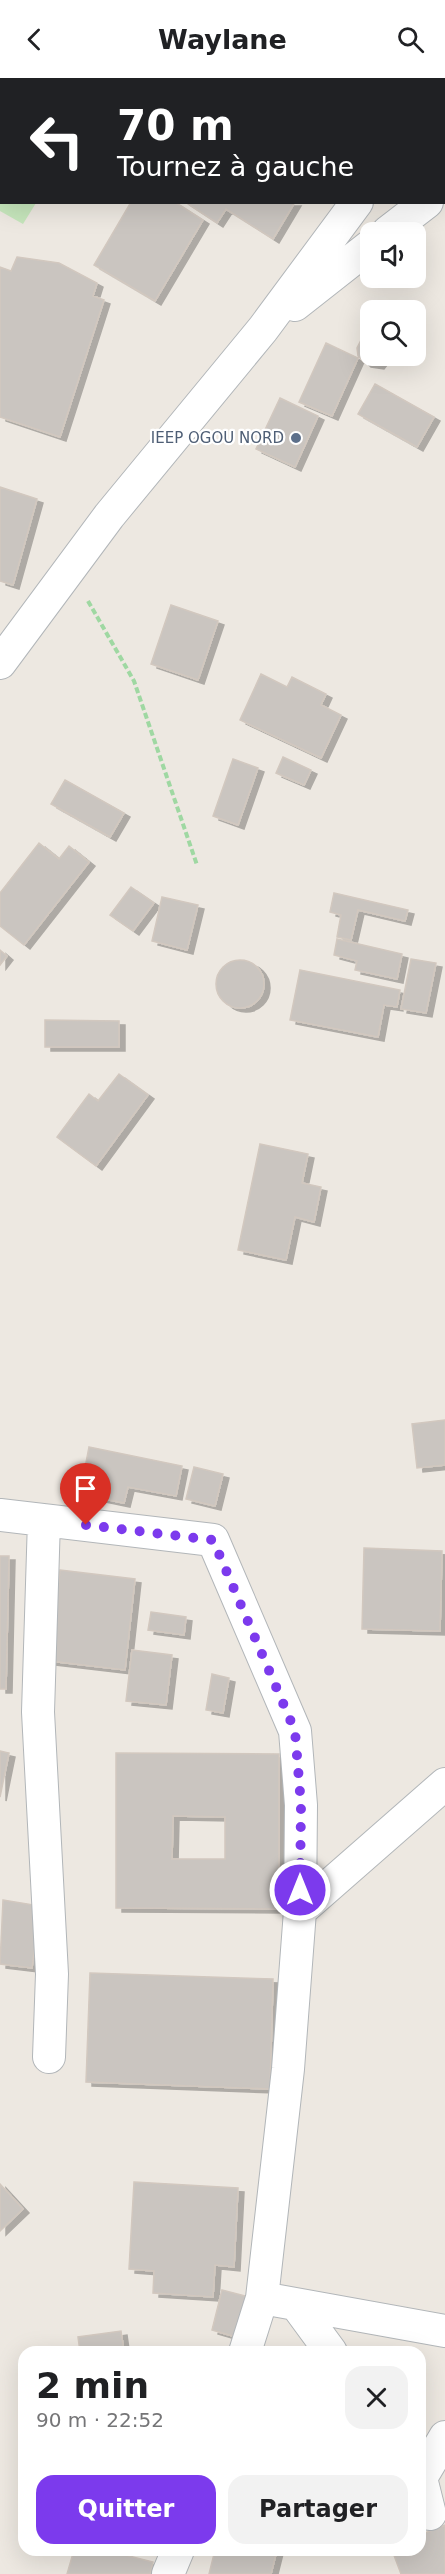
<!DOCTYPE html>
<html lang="fr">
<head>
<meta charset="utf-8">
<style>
  body { margin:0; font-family:"DejaVu Sans",sans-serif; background:#f2f2f2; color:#202124; height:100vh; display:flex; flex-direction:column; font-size:22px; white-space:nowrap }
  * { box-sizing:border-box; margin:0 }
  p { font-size:20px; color:#757577 }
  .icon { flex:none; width:33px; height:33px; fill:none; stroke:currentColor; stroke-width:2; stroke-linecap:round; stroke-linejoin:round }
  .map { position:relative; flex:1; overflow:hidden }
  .panel { position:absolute; left:18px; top:2268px; width:408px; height:210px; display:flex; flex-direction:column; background:#fff; border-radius:18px; box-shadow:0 6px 24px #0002 }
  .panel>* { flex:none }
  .hud { position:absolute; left:0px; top:0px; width:446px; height:126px; box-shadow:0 6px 24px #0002; background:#202124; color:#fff; overflow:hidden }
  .tools { position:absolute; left:360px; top:144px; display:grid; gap:12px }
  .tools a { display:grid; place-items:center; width:66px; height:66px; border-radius:12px; background:#fff; box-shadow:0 6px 24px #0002; font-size:30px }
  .pin { position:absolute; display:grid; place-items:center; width:51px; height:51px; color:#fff; margin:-62px -26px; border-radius:50% 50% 50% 0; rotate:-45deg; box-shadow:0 0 6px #0007 }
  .pin .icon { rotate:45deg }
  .me { position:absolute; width:66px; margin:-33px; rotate:0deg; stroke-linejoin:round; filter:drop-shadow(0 0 4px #0008) }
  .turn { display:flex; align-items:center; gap:21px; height:126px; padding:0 18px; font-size:27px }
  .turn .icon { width:78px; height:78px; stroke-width:2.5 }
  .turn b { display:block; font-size:42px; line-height:51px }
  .round { display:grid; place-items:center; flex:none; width:63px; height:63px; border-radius:18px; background:#f2f2f2 }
  .headline { display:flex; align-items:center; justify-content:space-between; height:102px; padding:0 18px }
  h1 { font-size:36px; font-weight:700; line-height:45px }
  .primary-button { display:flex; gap:12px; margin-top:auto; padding:12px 18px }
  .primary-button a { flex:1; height:69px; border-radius:18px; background:#7c3aed; color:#fff; font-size:24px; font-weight:700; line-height:69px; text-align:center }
  .primary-button a+a { background:#f2f2f2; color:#202124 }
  header { display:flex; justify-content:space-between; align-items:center; height:78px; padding:0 18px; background:#fff; font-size:27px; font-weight:700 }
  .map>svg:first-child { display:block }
  .green { fill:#c6e6bc }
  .building { fill:#cac5c0; stroke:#d2c8bf; stroke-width:1.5; fill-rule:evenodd; filter:url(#shadow) }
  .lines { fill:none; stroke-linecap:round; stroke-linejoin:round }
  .minor-casing { stroke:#b2b6b9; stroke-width:34 }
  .path { stroke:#9fd8a2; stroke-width:4; stroke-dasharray:6 3; stroke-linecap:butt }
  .minor { stroke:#fff; stroke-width:32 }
  .route { stroke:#7c3aed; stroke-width:10; stroke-dasharray:0 18 }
  .service-dot { fill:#5c6f8a; stroke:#fff; stroke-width:2 }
  .labels { text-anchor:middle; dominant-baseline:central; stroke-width:4.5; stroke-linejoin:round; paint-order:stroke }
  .service-label { font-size:15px; fill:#4e5e75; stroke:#fff; text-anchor:end }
</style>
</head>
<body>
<header><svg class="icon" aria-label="back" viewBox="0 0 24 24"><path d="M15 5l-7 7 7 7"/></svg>Waylane<svg class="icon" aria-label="search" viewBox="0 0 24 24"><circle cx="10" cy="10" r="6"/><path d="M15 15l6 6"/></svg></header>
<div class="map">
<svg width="445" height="2496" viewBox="0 0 445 2496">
  <defs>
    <filter id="shadow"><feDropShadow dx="6" dy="4" stdDeviation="0" flood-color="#0004"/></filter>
  </defs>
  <rect width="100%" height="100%" fill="#ede8e1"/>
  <!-- green -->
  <path class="green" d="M0,0H108L2,2V124L36,125L23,146L0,133Z"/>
  <!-- building -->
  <path class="building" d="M213,0H291L212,2Z
    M131,124H175L203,142L155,223L94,187Z
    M185,124H295L273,161L226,131L217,145Z
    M17,179L59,185L97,205L93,218L104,222L60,359L0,339V189L11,193Z
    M370,259V278H385L378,287L365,285L358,278L357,270L361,262Z
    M326,265L358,280L332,338L299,324Z
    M375,306L434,339L417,369L358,336Z
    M280,320L318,338L295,389L256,371Z
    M0,409L37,421L13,507L0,503Z
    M171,527L218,543L198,602L151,586Z
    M261,596L287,609L292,599L326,616L321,627L341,637L321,680L240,642Z
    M283,679L311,692L304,707L276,695Z
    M233,681L258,690L238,747L213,738Z
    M65,702L124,735L110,759L51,726Z
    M39,765L59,781L69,768L89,784L24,867L0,848V815Z
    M131,809L154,825L133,853L110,837Z
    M334,815L408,832L405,843L358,832L351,862L337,859L341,837L330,834Z
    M162,819L198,827L187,872L152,863Z
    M337,861L402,876L397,901L355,892L357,883L334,877Z
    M0,872L7,878L0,887Z
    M411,881L436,885L426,935L401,931Z
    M216 906a24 24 0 1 1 48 0a24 24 0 1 1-48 0Z
    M300,892L400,912L397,929L384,927L378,959L290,942Z
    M45,942L119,943V969H45Z
    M119,996L148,1017L96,1088L57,1059L89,1016L98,1023Z
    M260,1066L308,1076L302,1105L321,1109L314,1144L295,1139L286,1182L238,1172Z
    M445,1342V1387L417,1390L412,1346Z
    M89,1369L182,1388L176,1418L128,1409L124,1425L80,1416Z
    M194,1389L223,1396L215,1428L186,1421Z
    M364,1470L442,1473L440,1553L362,1551Z
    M0,1478H9L6,1611H0Z
    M60,1492L135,1501L125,1592L50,1583Z
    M151,1534L186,1539L184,1557L148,1552Z
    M132,1572L172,1577L166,1627L126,1623Z
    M212,1596L229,1600L223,1635L206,1632Z
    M0,1673L9,1675L0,1719Z
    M116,1675L279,1676V1831L116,1830ZM173,1738L225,1739V1781H172Z
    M3,1822L40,1828L32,1890L0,1886Z
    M90,1895L273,1901L270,2011L86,2004Z
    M134,2104L238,2110L234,2189L215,2187L213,2219L153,2215L154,2193L129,2191Z
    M0,2106L23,2131L0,2153Z
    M222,2212L253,2220L243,2261L212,2252Z
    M121,2253L124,2274H80L78,2259Z
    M445,2447V2496H401L392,2472H420V2457Z
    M74,2472H122L121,2476L153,2484L150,2496H67Z
    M215,2472H277L271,2496H209Z"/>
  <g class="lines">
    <!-- minor casing -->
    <g class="minor-casing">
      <path id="minor" d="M434,2L435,0
        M388,154L427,124
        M295,227L370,168
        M0,585L109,438L263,251L357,124
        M0,1437L213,1462L295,1653L301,1727L300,1833L288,1991L262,2220L245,2274
        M44,1442L38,1634L52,1896L49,1979
        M300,1833L445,1706
        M262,2220L445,2253
        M298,2229L331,2274
        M430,2436L421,2400L445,2359
        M168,2496L178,2472"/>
    </g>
    <!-- path -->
    <path class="path" d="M88,523L134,603L197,787"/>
    <!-- minor -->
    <use href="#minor" class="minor"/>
  </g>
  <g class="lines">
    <!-- route -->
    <path class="route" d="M86,1447L213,1462L295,1653L301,1727L300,1812"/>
  </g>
  <!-- markers -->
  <circle class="service-dot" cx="296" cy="360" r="6"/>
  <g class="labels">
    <!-- service labels -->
    <g class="service-label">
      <text x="284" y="360">IEEP OGOU NORD</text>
    </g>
  </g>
</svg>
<div class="tools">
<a><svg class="icon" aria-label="sound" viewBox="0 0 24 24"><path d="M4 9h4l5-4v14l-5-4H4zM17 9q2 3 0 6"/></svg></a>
<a><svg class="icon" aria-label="search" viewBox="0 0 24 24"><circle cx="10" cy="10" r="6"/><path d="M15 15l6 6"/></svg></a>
</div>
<div class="pin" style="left:86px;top:1447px;background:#d93025"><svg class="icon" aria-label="arrive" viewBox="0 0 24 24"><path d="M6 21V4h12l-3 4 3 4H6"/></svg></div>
<svg class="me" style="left:300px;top:1812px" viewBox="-20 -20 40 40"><circle r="17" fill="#7c3aed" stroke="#fff" stroke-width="3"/><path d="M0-11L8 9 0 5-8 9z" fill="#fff"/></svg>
<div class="hud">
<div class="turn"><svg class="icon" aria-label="left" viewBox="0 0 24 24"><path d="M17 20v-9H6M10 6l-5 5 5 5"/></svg><div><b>70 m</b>Tournez à gauche</div></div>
</div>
<section class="panel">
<div class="headline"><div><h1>2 min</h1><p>90 m · 22:52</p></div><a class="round"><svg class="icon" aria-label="close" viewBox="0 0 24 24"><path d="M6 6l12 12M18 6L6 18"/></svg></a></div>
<div class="primary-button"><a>Quitter</a><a>Partager</a></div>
</section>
</div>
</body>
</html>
